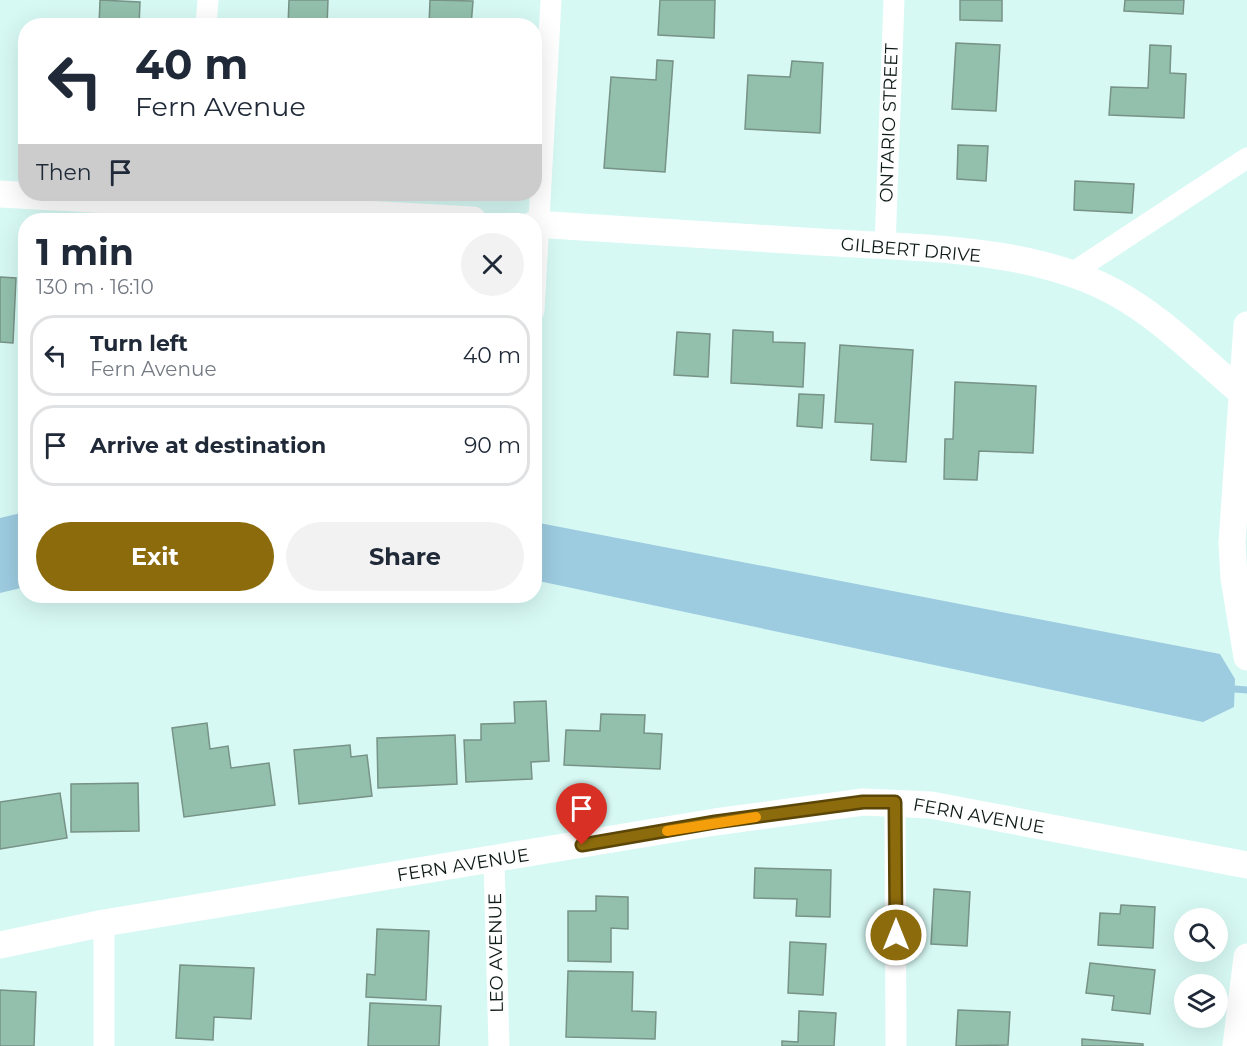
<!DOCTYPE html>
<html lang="en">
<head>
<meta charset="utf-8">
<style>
  body { margin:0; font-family:Montserrat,sans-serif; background:#f2f2f3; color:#1f2937; height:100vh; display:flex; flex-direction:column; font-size:22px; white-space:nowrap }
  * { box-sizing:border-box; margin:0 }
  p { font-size:20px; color:#747a83 }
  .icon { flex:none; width:33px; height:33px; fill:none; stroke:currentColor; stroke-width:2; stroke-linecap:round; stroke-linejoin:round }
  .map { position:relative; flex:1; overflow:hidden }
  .side { position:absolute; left:18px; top:213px; width:524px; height:390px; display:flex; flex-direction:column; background:#fff; border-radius:24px; box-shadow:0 6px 24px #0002 }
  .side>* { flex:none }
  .top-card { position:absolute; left:18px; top:18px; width:524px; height:183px; border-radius:24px; box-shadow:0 6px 24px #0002; background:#fff; color:#1f2937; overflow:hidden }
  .fabs { position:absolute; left:1174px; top:908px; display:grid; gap:12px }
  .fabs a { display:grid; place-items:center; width:54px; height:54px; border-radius:50%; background:#fff; box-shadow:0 6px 24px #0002; font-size:30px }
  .pin { position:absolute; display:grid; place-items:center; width:51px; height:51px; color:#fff; margin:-62px -26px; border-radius:50% 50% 50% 0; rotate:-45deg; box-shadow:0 0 6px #0007 }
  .pin .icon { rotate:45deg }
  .me { position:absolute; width:66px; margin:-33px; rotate:0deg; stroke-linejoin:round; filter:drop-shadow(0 0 4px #0008) }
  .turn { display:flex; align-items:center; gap:21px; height:126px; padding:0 18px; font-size:27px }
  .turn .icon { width:78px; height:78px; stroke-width:2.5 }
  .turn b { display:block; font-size:42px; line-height:51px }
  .then { display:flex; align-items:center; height:57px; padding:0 18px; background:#0003; gap:12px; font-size:22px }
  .round { display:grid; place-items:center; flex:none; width:63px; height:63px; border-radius:32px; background:#f2f2f3 }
  .head { display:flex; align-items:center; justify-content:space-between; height:102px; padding:0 18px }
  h1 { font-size:36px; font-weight:700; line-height:45px }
  .primary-button { display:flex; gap:12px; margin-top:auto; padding:12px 18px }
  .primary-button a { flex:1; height:69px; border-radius:36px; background:#8c6b0c; color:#fff; font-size:24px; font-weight:700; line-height:69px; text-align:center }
  .primary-button a+a { background:#f2f2f3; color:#1f2937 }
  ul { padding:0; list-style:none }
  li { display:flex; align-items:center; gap:18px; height:81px; margin:0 12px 9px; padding:0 6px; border:3px solid #e0e1e3; border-radius:24px }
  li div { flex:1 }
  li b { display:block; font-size:22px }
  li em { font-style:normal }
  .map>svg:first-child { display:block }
  .water { fill:#9dcbe0 }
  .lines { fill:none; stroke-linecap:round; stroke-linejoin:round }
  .stream { stroke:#9dcbe0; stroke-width:7 }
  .building { fill:#92c0ac; stroke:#779286; stroke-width:1.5 }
  .minor { stroke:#fff; stroke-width:21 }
  .tertiary { stroke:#fff; stroke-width:27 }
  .route-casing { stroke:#5b4608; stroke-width:15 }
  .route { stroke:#8c6b0c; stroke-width:10 }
  .slow { stroke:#f59e0b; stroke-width:10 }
  .labels { text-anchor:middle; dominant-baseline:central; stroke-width:5; stroke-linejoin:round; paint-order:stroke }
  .street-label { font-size:18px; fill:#0d1917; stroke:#fefefe }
</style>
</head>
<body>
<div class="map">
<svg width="1247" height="1046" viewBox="0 0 1247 1046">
  <rect width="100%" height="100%" fill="#d7f9f4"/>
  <!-- water -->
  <path class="water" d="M25,512V587L0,593V518Z
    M534,522L1220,654L1235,679L1234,707L1203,722L534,580Z"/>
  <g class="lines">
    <!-- stream -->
    <path class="stream" d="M1235,689L1247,690"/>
  </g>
  <!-- building -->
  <path class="building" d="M100,0L140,2L139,26H99Z
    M289,0H328L327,26H288Z
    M430,0L473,1L471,26H429Z
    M660,0H715L714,38L658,35Z
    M960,0H1002V21L960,20Z
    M1125,0H1184L1183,14L1124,11Z
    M956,43L1000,45L996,111L952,109Z
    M1150,45L1171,46L1170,73L1186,74L1184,118L1109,115L1111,87L1148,88Z
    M657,60L673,61L665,172L604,168L611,77L656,80Z
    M792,61L823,63L820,133L745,129L748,75L790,77Z
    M958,145L988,146L986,181L957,179Z
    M1075,181L1134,184L1132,213L1074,210Z
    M0,277L16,278L13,343L0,342Z
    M733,330L773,332V342L805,343L803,387L731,383Z
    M677,332L710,334L708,377L674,375Z
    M840,345L913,350L906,462L871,460L873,424L835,422Z
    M955,382L1036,386L1033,453L979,451L977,480L944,479L945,439H953Z
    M799,394L824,395L822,428L797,426Z
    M546,701L549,761L531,762L532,779L466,782L464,740H481V724L515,723L514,702Z
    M601,714L645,715L644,733L662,734L660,769L564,765L566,730L600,731Z
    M207,723L210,749L228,746L231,768L269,763L275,805L184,817L172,728Z
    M455,735L457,784L378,788L377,738Z
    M350,745L351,757L367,755L372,796L299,804L294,750Z
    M138,783L139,831L71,832V784Z
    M60,793L67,838L0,849V802Z
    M755,868L831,870L830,917L796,916L797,899L754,898Z
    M934,889L970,892L967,946L931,944Z
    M596,896L628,897V929L611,928V962L568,961V911H596Z
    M1121,905L1155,907L1153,948L1098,945L1100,913L1120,914Z
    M377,929L429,931L426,1000L366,997L367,974L375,975Z
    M790,942L826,944L823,995L788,993Z
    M1090,963L1155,970L1150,1014L1112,1010L1114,996L1086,993Z
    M180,965L254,968L251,1019L214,1017L213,1040L176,1038Z
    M568,971L633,972L632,1011L656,1012L655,1039L566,1037Z
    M0,990L36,992L34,1046H0Z
    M370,1003L441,1006L439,1046H368Z
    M958,1010L1010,1012L1008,1045L956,1046Z
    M799,1011L836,1013L834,1046H782V1041L798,1042Z
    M1082,1039L1143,1044V1046H1082Z"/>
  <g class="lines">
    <!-- minor -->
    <path class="minor" d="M206,26L208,0
      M885,246L894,0
      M1072,273L1247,158
      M534,311L551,0
      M895,802L896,1046
      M494,861L499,1046
      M104,923V1046"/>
    <!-- tertiary -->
    <path class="tertiary" d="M0,194L473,220
      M534,224C629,230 724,236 819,242C913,248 1032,246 1116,293C1165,320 1204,362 1247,397
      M1247,325L1232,543L1234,578L1247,657
      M0,945L104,923L715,822L863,802L931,805L1247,865
      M1236,1046L1247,957"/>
  </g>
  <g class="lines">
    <!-- route casing -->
    <g class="route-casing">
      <path id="route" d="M582,845L715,822L863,802H895L896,935"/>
    </g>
    <!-- route -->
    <use href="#route" class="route"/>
    <!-- slow -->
    <path class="slow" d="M667,831L756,817"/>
  </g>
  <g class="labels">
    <!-- street labels -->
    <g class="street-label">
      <text transform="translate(889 123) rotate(-88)">ONTARIO STREET</text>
      <text transform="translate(911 250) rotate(5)">GILBERT DRIVE</text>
      <text transform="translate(979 816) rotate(10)">FERN AVENUE</text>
      <text transform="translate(463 865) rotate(-9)">FERN AVENUE</text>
      <text transform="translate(496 953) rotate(-91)">LEO AVENUE</text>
    </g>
  </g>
</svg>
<div class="fabs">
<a><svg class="icon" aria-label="search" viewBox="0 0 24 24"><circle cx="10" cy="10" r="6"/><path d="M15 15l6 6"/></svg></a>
<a><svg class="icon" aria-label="layers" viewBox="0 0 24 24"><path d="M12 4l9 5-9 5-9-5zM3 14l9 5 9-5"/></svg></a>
</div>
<div class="pin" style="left:582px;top:845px;background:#d93025"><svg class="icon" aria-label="arrive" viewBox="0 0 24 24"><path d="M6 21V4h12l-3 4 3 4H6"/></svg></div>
<svg class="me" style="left:896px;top:935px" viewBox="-20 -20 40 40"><circle r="17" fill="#8c6b0c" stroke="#fff" stroke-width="3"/><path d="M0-11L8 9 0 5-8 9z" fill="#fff"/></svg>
<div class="top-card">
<div class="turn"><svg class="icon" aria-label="left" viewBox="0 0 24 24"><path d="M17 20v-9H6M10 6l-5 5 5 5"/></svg><div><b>40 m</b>Fern Avenue</div></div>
<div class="then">Then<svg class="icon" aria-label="arrive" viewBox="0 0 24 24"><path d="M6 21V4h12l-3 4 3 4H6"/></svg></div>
</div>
<section class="side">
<div class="head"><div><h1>1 min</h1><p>130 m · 16:10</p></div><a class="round"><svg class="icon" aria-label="close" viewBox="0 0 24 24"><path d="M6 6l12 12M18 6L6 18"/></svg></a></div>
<ul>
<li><svg class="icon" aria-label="left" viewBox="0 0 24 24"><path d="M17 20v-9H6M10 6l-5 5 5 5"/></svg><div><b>Turn left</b><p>Fern Avenue</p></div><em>40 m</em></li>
<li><svg class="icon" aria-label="arrive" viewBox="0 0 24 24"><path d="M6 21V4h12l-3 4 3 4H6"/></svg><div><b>Arrive at destination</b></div><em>90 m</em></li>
</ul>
<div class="primary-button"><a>Exit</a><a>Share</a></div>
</section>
</div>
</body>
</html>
